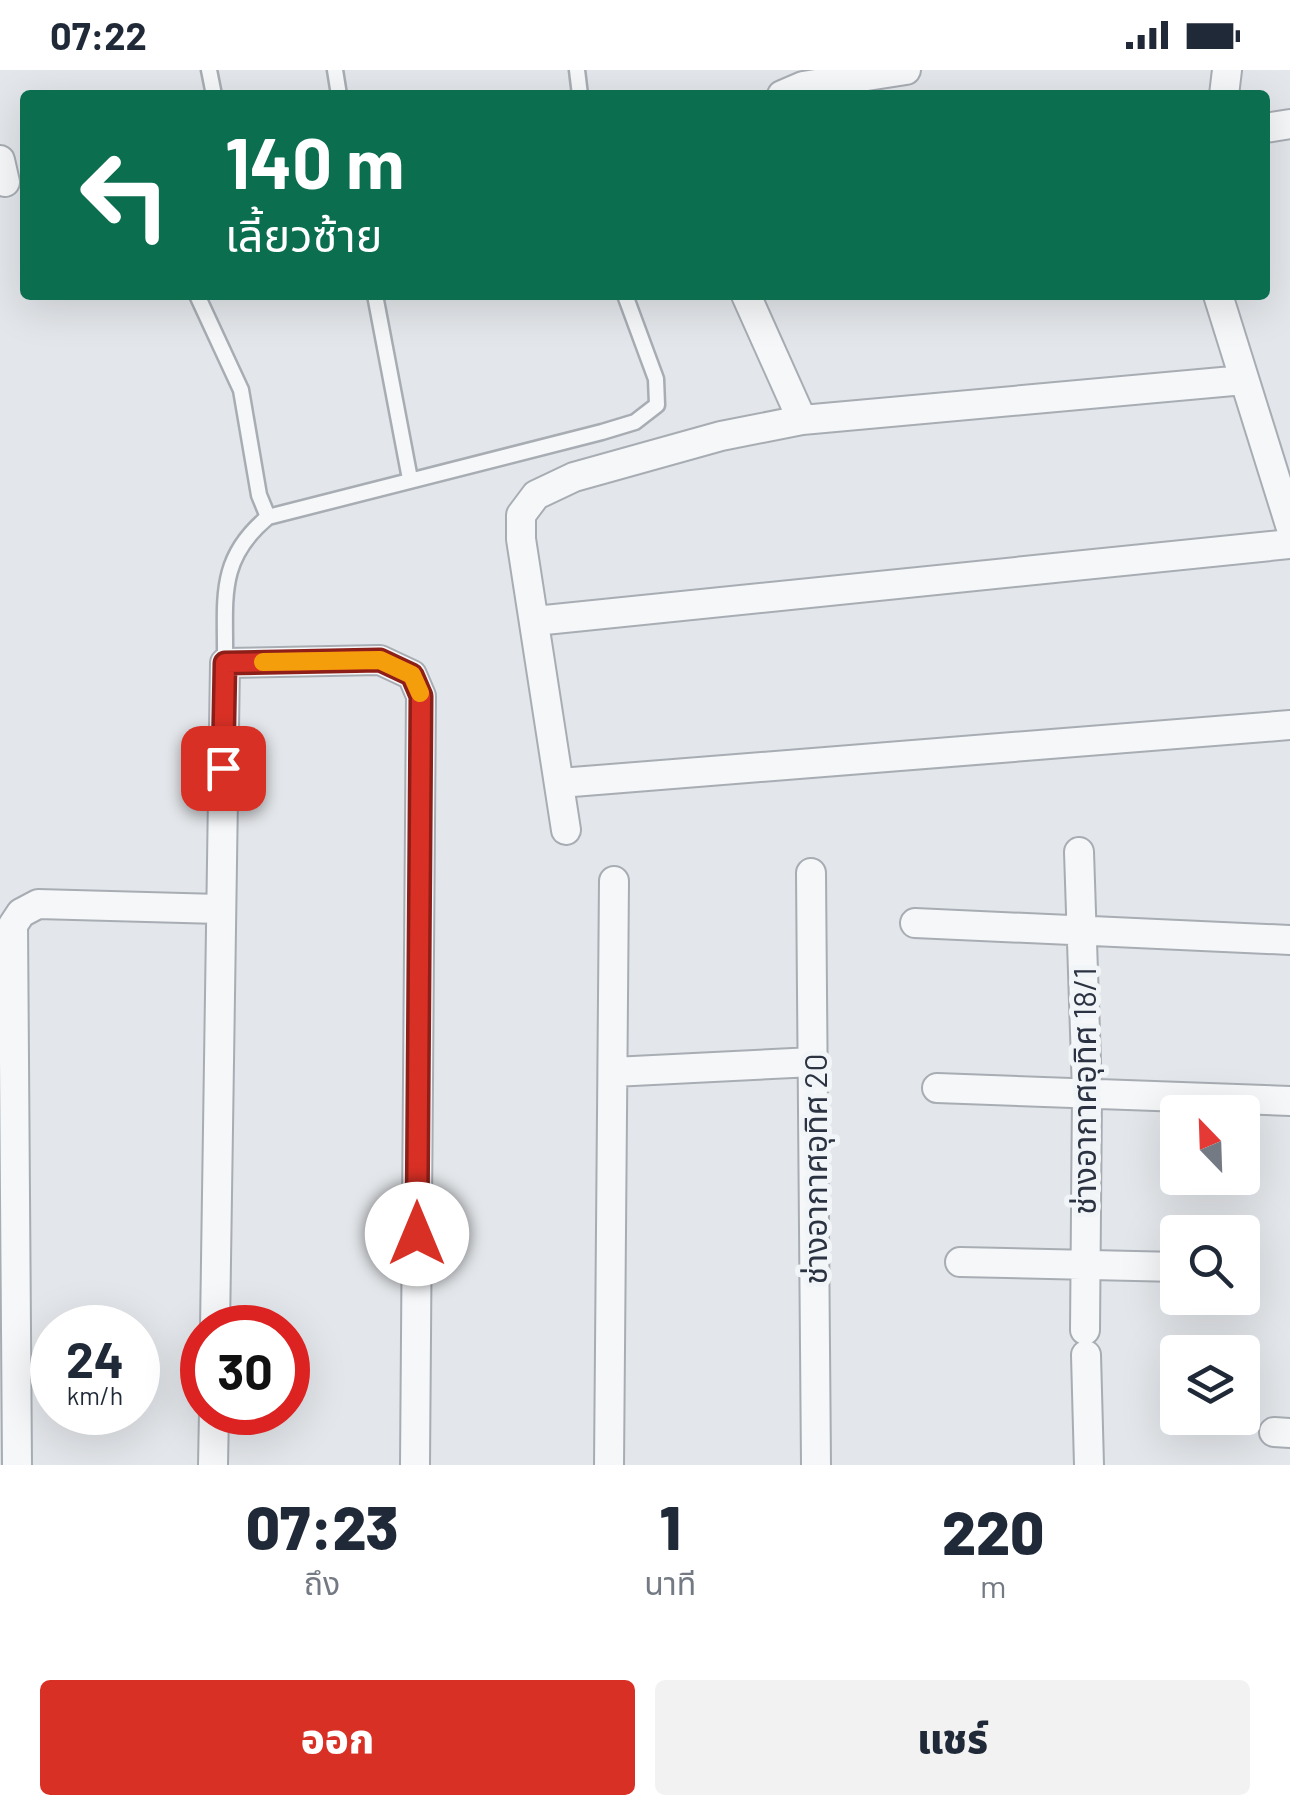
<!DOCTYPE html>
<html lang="th">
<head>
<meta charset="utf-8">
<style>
  body { margin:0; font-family:Barlow,"Noto Sans Thai",sans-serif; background:#f2f2f3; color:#1f2937; height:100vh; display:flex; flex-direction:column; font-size:38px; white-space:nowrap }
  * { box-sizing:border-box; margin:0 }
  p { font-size:32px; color:#747a83 }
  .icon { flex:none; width:55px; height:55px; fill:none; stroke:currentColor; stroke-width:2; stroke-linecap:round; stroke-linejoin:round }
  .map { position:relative; height:1395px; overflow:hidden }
  .sheet { display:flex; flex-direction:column; background:#fff; flex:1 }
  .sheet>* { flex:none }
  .top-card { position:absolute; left:20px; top:20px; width:1250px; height:210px; border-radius:10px; box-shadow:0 10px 40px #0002; background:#0b6e4f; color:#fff; overflow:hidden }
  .needle { width:65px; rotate:337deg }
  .tools { position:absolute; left:1160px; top:1025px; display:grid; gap:20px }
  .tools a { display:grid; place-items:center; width:100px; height:100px; border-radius:10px; background:#fff; box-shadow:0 10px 40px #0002; font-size:50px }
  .speed { position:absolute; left:30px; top:1235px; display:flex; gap:20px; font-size:50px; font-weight:700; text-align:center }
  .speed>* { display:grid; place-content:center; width:130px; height:130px; border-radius:50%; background:#fff; box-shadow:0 10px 40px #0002; line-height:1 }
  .speed small { font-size:25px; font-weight:400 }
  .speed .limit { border:15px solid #d22; background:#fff; color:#111 }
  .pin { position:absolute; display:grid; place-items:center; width:85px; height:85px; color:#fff; margin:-42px; border-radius:20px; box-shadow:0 5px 15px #0006 }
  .me { position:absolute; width:110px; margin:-55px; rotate:0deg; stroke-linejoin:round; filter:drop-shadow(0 0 8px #0008) }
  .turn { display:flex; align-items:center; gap:35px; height:210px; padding:0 40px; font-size:45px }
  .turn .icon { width:130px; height:130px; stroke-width:2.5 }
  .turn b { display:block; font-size:70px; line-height:85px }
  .eta { display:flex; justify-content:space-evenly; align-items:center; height:170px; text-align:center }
  .eta b { font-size:60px; font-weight:800; line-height:70px }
  .action { display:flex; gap:20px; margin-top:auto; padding:20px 40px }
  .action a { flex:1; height:115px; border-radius:10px; background:#d93025; color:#fff; font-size:40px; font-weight:800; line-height:115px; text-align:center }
  .action a+a { background:#f2f2f3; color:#1f2937 }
  .status { display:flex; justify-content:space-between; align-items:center; height:70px; padding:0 50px; background:#fff; direction:ltr }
  .status svg { height:28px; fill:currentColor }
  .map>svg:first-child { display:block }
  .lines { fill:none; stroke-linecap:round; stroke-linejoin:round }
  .service-casing { stroke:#a8adb4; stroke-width:19 }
  .minor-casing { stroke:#a8adb4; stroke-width:32 }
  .service { stroke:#f5f7f9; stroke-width:14 }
  .minor { stroke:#f5f7f9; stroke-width:28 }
  .route-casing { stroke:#8d1f18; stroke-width:25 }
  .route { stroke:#d93025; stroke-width:18 }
  .slow { stroke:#f59e0b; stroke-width:18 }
  .labels { text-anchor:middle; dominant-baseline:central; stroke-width:10; stroke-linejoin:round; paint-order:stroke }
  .street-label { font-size:32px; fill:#2b3342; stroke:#f2f5f8 }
</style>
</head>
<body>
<div class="status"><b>07:22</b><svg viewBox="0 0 49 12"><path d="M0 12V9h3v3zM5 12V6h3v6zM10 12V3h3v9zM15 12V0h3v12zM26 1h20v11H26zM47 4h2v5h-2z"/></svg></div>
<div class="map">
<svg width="1290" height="1395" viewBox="0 0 1290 1395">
  <rect width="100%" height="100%" fill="#e3e6ea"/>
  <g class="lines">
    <!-- service casing -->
    <g class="service-casing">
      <path id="service" d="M209,0L214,25
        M335,0L339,25
        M577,0L580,25
        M197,225L241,320L259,425L268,447
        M375,225L410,409
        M225,593C226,530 216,490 268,447L602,362L635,352L657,335L656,309L625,225"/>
    </g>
    <!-- minor casing -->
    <g class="minor-casing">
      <path id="minor" d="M782,25L803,16L906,0
        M1224,25L1227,0
        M1265,58L1290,54
        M0,90L5,112
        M746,225L802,350
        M1218,225L1290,455
        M535,551L1290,474
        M560,713L1290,655
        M566,760L521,469V445L536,425L574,407L721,366L802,350L1244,310
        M1079,782L1087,1022L1085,1260
        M811,803L816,1395
        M915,853L1290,870
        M613,1002L813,992
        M937,1018L1290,1031
        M960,1192L1178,1197
        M215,1258L225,593L380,590L412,605L421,626L415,1395
        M1086,1285L1089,1395
        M1274,1362L1290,1363
        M17,1395L13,855L21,843L38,834L219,839
        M213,1395L214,1342
        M609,1395L614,811"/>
    </g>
    <!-- service -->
    <use href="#service" class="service"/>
    <!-- minor -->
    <use href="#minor" class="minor"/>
  </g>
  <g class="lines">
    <!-- route casing -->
    <g class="route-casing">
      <path id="route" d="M223,698L225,593L380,590L412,605L421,626L417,1164"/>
    </g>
    <!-- route -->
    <use href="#route" class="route"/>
    <!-- slow -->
    <path class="slow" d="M263,592L380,590L412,605L420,623"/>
  </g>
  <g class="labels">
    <!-- street labels -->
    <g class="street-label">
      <text transform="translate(1083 1021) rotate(-90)">ช่างอากาศอุทิศ 18/1</text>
      <text transform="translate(814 1099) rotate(-90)">ช่างอากาศอุทิศ 20</text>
    </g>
  </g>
</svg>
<div class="tools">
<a><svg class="needle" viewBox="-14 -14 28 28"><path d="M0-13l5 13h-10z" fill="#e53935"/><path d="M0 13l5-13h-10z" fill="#747a83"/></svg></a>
<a><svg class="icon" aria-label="search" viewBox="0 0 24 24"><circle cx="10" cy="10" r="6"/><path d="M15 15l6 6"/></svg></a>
<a><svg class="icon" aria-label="layers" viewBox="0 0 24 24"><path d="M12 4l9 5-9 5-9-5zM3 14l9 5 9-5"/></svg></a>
</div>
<div class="speed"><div>24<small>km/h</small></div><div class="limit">30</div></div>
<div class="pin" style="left:223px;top:698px;background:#d93025"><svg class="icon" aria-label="arrive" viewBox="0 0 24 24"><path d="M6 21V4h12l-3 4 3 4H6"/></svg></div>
<svg class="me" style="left:417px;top:1164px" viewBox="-20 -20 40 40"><circle r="19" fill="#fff"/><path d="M0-13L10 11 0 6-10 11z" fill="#d93025"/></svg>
<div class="top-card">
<div class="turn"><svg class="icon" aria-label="left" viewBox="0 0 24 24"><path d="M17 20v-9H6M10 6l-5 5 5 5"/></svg><div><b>140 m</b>เลี้ยวซ้าย</div></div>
</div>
</div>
<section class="sheet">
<div class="eta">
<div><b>07:23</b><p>ถึง</p></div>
<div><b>1</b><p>นาที</p></div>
<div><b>220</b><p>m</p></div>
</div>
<div class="action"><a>ออก</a><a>แชร์</a></div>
</section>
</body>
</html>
